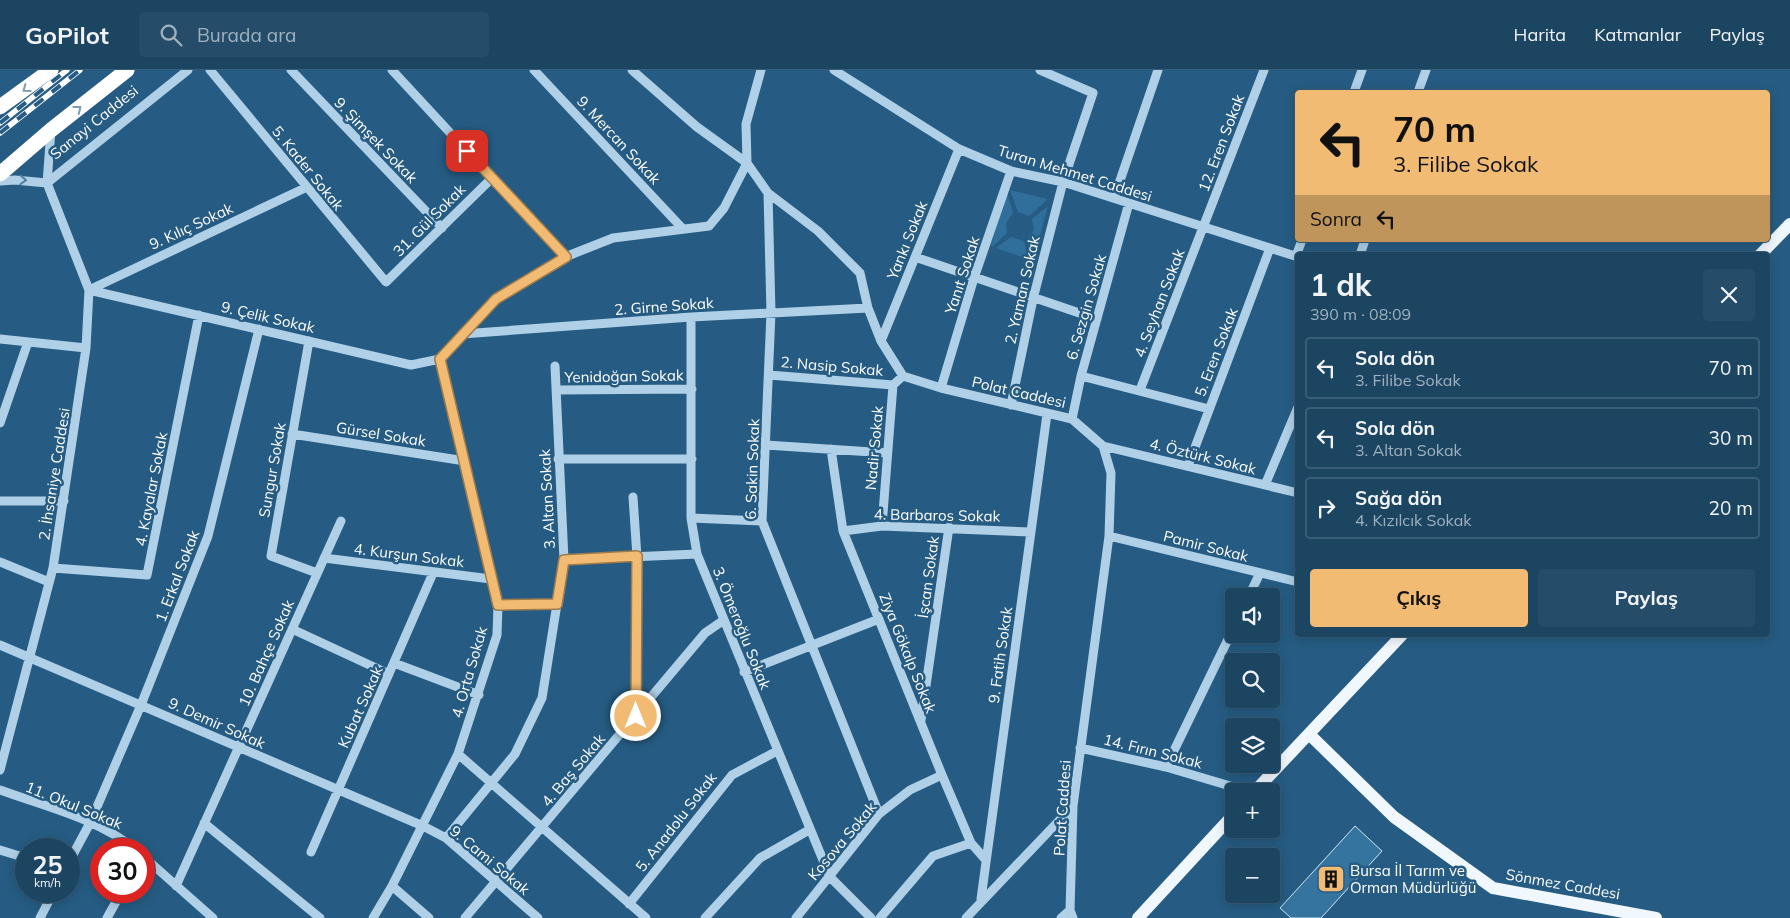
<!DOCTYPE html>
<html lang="tr">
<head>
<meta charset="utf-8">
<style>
  body { margin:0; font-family:Mulish,sans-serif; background:#254c68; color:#f1f3f6; height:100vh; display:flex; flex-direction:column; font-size:19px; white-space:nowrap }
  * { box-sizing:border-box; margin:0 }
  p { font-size:16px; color:#a0b1be }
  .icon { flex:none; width:28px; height:28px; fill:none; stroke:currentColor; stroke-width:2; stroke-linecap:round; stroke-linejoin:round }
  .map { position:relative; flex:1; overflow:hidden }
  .drawer { position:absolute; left:1295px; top:182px; width:475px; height:385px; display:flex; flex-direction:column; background:#1c4562; border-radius:5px; box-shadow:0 2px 12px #0003,0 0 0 1px #3a5d77 }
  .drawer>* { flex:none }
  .top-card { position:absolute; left:1295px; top:20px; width:475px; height:152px; border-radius:5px; box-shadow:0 2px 12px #0003,0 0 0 1px #3a5d77; background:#f1bb73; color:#111; overflow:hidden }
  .buttons { position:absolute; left:1225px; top:518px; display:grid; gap:10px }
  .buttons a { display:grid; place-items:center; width:55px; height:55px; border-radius:5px; background:#1c4562; box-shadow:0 2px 12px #0003,0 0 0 1px #3a5d77; font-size:25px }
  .speed { position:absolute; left:15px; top:768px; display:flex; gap:10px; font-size:25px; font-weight:700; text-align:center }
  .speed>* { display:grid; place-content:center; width:65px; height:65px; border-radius:50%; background:#1c4562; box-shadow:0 2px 12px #0003,0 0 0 1px #3a5d77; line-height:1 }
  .speed small { font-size:12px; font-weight:400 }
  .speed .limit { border:8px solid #d22; background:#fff; color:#111 }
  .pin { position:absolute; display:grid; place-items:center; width:42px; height:42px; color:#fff; margin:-21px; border-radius:10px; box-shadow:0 2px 8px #0006 }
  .me { position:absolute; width:55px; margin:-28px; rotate:0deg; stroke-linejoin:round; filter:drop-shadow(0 0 4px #0008) }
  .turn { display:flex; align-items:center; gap:18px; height:105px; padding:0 15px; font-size:22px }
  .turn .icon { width:65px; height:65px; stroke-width:2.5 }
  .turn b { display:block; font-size:35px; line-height:42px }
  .then { display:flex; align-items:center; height:48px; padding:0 15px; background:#0003; gap:10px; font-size:19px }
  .round { display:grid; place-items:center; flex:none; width:52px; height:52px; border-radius:5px; background:#254c68 }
  .head { display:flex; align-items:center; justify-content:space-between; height:85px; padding:0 15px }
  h1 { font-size:30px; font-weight:700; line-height:38px }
  .primary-button { display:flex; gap:10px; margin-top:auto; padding:10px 15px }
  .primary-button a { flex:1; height:58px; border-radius:5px; background:#f1bb73; color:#111; font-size:20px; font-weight:700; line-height:58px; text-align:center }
  .primary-button a+a { background:#254c68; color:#f1f3f6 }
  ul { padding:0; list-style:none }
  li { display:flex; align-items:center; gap:15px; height:62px; margin:0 10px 8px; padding:0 5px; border:2px solid #3a5d77; border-radius:5px }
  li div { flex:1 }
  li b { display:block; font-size:19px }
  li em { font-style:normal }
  header { display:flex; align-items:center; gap:30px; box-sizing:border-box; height:70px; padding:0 25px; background:#1c4562; border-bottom:1px solid #3a5d77 }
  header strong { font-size:24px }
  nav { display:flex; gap:28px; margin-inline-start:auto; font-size:18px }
  .search { width:350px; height:45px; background:#254c68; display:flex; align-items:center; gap:12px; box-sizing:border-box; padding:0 18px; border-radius:5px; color:#a0b1be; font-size:19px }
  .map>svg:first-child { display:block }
  .green { fill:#306f9b }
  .building { fill:#3674a0; stroke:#d2e7f6 }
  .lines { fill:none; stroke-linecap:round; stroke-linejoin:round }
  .minor { stroke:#afd0e7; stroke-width:9 }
  .major { stroke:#f0f7fd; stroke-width:12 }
  .highway { stroke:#fff; stroke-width:15 }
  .rail-casing { stroke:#fff; stroke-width:5.5 }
  .rail { stroke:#265c83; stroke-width:4; stroke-dasharray:11; stroke-linecap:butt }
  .oneway { stroke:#7d9db5 }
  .oneway2 { stroke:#4f7fa1 }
  .route-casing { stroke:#9d7a4b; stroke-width:12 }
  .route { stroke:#f1bb73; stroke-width:9 }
  .labels { text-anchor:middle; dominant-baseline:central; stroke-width:5; stroke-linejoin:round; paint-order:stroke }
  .street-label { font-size:15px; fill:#fff; stroke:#265c83 }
  .poi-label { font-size:15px; fill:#fff; stroke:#265c83; text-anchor:start }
</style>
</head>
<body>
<header>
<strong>GoPilot</strong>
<div class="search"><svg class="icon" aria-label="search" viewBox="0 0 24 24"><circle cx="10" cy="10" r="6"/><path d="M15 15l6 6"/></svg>Burada ara</div>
<nav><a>Harita</a><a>Katmanlar</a><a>Paylaş</a></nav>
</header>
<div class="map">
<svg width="1790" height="848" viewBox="0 0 1790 848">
  <rect width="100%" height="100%" fill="#265c83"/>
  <!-- green -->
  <path class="green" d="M1010,120L1047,129V130L1029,146L1018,142Z
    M1007,122L1013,143L1006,153L1007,163L992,177L991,175Z
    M1048,136L1034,187H1032L1027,169L1034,160L1032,149Z
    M1011,167L1024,171L1028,189L996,178Z"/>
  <!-- building -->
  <path class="building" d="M1355,756L1382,781L1321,848H1291L1280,838Z"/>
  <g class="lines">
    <!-- minor -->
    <path class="minor" d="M210,0L386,212L492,108
      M291,0L442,158
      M392,0L565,187
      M534,0L683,159
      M761,0L746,54L747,93L768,123L818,161L860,203L868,238L881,271L903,306L941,318L1072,349L1103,376L1111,403L1109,466L1073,736L1070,840L1073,848
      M834,0L959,79L1011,101L1063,112L1298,187
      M1354,22L1362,0
      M1418,22L1426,0
      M0,111L15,110L47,113L188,0
      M768,123L771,243L762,451L879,744
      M1114,128L1158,0
      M1360,185L1365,170
      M1296,186L1302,170
      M915,187L1097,249
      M89,220L411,295L440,289
      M89,220L305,118
      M691,247V448L697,484L830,807L871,848
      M462,264L691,247L868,238
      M0,269L86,278
      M309,271L271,486L317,503
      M881,271L959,79
      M440,289L496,229L565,187L613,168L709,156L724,138L747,93L697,57L632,0
      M769,305L893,315
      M1081,306L1209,339
      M941,318L974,208L1011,101
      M556,320L692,319
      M1140,320L1264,0
      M1011,335L1033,229L1063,112L1093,23L1040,0
      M1072,349L1081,306L1129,133
      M0,353L28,272
      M292,364L465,391
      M766,375L887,383
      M1103,376L1298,423
      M831,379L843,461L942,705L971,773L985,789
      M558,389H692
      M1188,396L1270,178
      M1265,415L1298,337
      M633,427L637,487L636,646
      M0,431H64
      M691,448L762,451
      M882,456L893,315L903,306
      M843,461L882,456L1031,462
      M1109,466L1298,512
      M324,488L491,509
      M564,490L697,484
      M0,492L49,512
      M53,498L147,505L199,245
      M1249,526L1260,503
      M498,535L557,534
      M292,559L389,604
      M0,575L423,756L446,768L538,848
      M394,593L479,625
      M744,602L879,549
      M921,650L949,457
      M1080,678L1166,697L1247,721
      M458,684L646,848
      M1166,697L1234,557
      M0,700L53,498L86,278L89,220L47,113L51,60
      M0,720C41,735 102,750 134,779
      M204,753L320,848
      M446,768L515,684L542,628L564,490L555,296
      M0,780L26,788
      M311,782L433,503
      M144,787L213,848
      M69,792L90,753L141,635L208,466L259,259
      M176,816L341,451
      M392,816L429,848
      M981,829L1047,344
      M629,834L732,705L777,681
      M40,848L54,821
      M107,848L122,821
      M373,848L392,816L458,684L497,565L498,535L440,289
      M465,848L705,563L724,550
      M705,848L760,788L809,760
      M796,848L879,744L910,720L942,705
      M880,848L933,786L971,773
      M966,848L1073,736
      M1061,848L1070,840"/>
    <!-- major -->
    <path class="major" d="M1760,185L1790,154
      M1309,664L1394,747L1493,818L1656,848
      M1255,721L1402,565
      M1138,848L1234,744"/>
    <!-- highway -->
    <path class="highway" d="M0,37L51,0
      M0,104L51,60L127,0"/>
    <!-- rail casing -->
    <g class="rail-casing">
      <path id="rail" d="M0,53L67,0
        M0,63L80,0"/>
    </g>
    <!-- rail -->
    <use href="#rail" class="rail"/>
  </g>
  <!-- one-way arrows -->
  <defs><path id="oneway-chevron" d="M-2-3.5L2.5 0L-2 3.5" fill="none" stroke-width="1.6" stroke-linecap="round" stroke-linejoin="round" transform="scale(1.25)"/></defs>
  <g class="oneway">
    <use href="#oneway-chevron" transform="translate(26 19) rotate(144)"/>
    <use href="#oneway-chevron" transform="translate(78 39) rotate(-38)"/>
  </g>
  <use class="oneway2" href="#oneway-chevron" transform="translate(23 110) rotate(3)"/>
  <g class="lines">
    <!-- route casing -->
    <g class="route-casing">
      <path id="route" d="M467,81L566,187L496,229L440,289L498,535L557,534L564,490L637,486L636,646"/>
    </g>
    <!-- route -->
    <use href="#route" class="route"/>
  </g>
  <!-- icons -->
  <defs>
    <g id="building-square" transform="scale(1.4375)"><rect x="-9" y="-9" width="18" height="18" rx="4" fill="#f1bb73" stroke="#265c83"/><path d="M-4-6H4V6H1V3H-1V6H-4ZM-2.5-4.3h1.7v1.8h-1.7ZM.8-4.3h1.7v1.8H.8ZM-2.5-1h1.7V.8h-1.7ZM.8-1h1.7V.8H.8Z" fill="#111"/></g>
  </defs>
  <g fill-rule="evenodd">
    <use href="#building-square" x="1331" y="809"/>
  </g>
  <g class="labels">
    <!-- street labels -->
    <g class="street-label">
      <text transform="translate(94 52) rotate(-39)">Sanayi Caddesi</text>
      <text transform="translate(376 70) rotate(46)">9. Şimşek Sokak</text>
      <text transform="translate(619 70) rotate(47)">9. Mercan Sokak</text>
      <text transform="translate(1221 73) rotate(-69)">12. Eren Sokak</text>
      <text transform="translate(308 98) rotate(51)">5. Kader Sokak</text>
      <text transform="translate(1075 103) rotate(17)">Turan Mehmet Caddesi</text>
      <text transform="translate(429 150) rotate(-45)">31. Gül Sokak</text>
      <text transform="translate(191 156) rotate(-25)">9. Kılıç Sokak</text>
      <text transform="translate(907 170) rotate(-68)">Yankı Sokak</text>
      <text transform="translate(962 205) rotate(-72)">Yanıt Sokak</text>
      <text transform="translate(1022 220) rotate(-77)">2. Yaman Sokak</text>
      <text transform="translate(1159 233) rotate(-69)">4. Seyhan Sokak</text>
      <text transform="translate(664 236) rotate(-4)">2. Girne Sokak</text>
      <text transform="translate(1086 237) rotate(-74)">6. Sezgin Sokak</text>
      <text transform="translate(268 247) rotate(13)">9. Çelik Sokak</text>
      <text transform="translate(1216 282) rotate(-69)">5. Eren Sokak</text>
      <text transform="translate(832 296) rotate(5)">2. Nasip Sokak</text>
      <text transform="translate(624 306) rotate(-1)">Yenidoğan Sokak</text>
      <text transform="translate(1019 322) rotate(13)">Polat Caddesi</text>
      <text transform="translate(381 364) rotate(9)">Gürsel Sokak</text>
      <text transform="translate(874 378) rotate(-85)">Nadir Sokak</text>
      <text transform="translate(1203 386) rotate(14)">4. Öztürk Sokak</text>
      <text transform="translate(752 399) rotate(-88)">6. Sakin Sokak</text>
      <text transform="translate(272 400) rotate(-80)">Sungur Sokak</text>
      <text transform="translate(54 404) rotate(-81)">2. İhsaniye Caddesi</text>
      <text transform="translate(151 419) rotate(-79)">4. Kayalar Sokak</text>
      <text transform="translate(547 429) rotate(-93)">3. Altan Sokak</text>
      <text transform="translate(937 445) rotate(1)">4. Barbaros Sokak</text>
      <text transform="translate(1206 476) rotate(14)">Pamir Sokak</text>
      <text transform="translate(409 485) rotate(7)">4. Kurşun Sokak</text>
      <text transform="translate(177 506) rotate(-69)">1. Erkal Sokak</text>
      <text transform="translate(928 507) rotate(-82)">İşcan Sokak</text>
      <text transform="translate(742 558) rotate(68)">3. Ömeroğlu Sokak</text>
      <text transform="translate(266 583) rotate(-66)">10. Bahçe Sokak</text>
      <text transform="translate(908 583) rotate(68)">Ziya Gökalp Sokak</text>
      <text transform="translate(1000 585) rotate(-82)">9. Fatih Sokak</text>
      <text transform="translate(469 602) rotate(-74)">4. Orta Sokak</text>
      <text transform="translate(360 637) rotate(-66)">Kubat Sokak</text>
      <text transform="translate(217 653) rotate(24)">9. Demir Sokak</text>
      <text transform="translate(1153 681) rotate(14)">14. Fırın Sokak</text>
      <text transform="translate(573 700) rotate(-50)">4. Baş Sokak</text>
      <text transform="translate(74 735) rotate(22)">11. Okul Sokak</text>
      <text transform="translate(1062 738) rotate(-86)">Polat Caddesi</text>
      <text transform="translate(676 752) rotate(-52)">5. Anadolu Sokak</text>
      <text transform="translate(842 771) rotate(-50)">Kosova Sokak</text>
      <text transform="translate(490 790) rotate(40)">9. Cami Sokak</text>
      <text transform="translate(1563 814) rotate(10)">Sönmez Caddesi</text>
    </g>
    <!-- poi labels -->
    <g class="poi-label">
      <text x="1350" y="800">Bursa İl Tarım ve<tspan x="1350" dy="17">Orman Müdürlüğü</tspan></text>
    </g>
  </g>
</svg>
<div class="buttons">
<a><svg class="icon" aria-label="sound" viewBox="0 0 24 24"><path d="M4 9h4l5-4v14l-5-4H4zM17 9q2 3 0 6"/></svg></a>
<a><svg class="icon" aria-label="search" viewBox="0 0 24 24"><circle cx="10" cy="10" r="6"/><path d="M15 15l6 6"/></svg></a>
<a><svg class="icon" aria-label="layers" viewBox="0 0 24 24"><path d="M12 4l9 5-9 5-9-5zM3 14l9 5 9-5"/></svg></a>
<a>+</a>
<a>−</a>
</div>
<div class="speed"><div>25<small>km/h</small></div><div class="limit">30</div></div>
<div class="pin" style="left:467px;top:81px;background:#d93025"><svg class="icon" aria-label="arrive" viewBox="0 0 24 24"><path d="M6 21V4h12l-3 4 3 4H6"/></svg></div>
<svg class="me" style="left:636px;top:646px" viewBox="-20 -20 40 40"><circle r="17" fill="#f1bb73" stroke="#fff" stroke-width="3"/><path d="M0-11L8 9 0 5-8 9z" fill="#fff"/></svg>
<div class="top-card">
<div class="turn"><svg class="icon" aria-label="left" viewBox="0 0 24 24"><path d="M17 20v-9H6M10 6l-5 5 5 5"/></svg><div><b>70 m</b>3. Filibe Sokak</div></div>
<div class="then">Sonra<svg class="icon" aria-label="left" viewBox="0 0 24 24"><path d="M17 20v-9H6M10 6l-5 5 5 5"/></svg></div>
</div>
<section class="drawer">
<div class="head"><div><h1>1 dk</h1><p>390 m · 08:09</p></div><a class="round"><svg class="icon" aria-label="close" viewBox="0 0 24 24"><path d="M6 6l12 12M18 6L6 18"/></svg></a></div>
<ul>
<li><svg class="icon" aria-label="left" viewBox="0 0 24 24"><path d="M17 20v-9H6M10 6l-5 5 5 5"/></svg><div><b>Sola dön</b><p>3. Filibe Sokak</p></div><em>70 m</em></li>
<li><svg class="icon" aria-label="left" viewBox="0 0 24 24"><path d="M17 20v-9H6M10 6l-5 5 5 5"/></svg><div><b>Sola dön</b><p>3. Altan Sokak</p></div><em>30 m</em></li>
<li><svg class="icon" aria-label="right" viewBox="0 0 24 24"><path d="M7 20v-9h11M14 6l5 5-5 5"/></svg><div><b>Sağa dön</b><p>4. Kızılcık Sokak</p></div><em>20 m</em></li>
</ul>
<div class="primary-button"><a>Çıkış</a><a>Paylaş</a></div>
</section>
</div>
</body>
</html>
